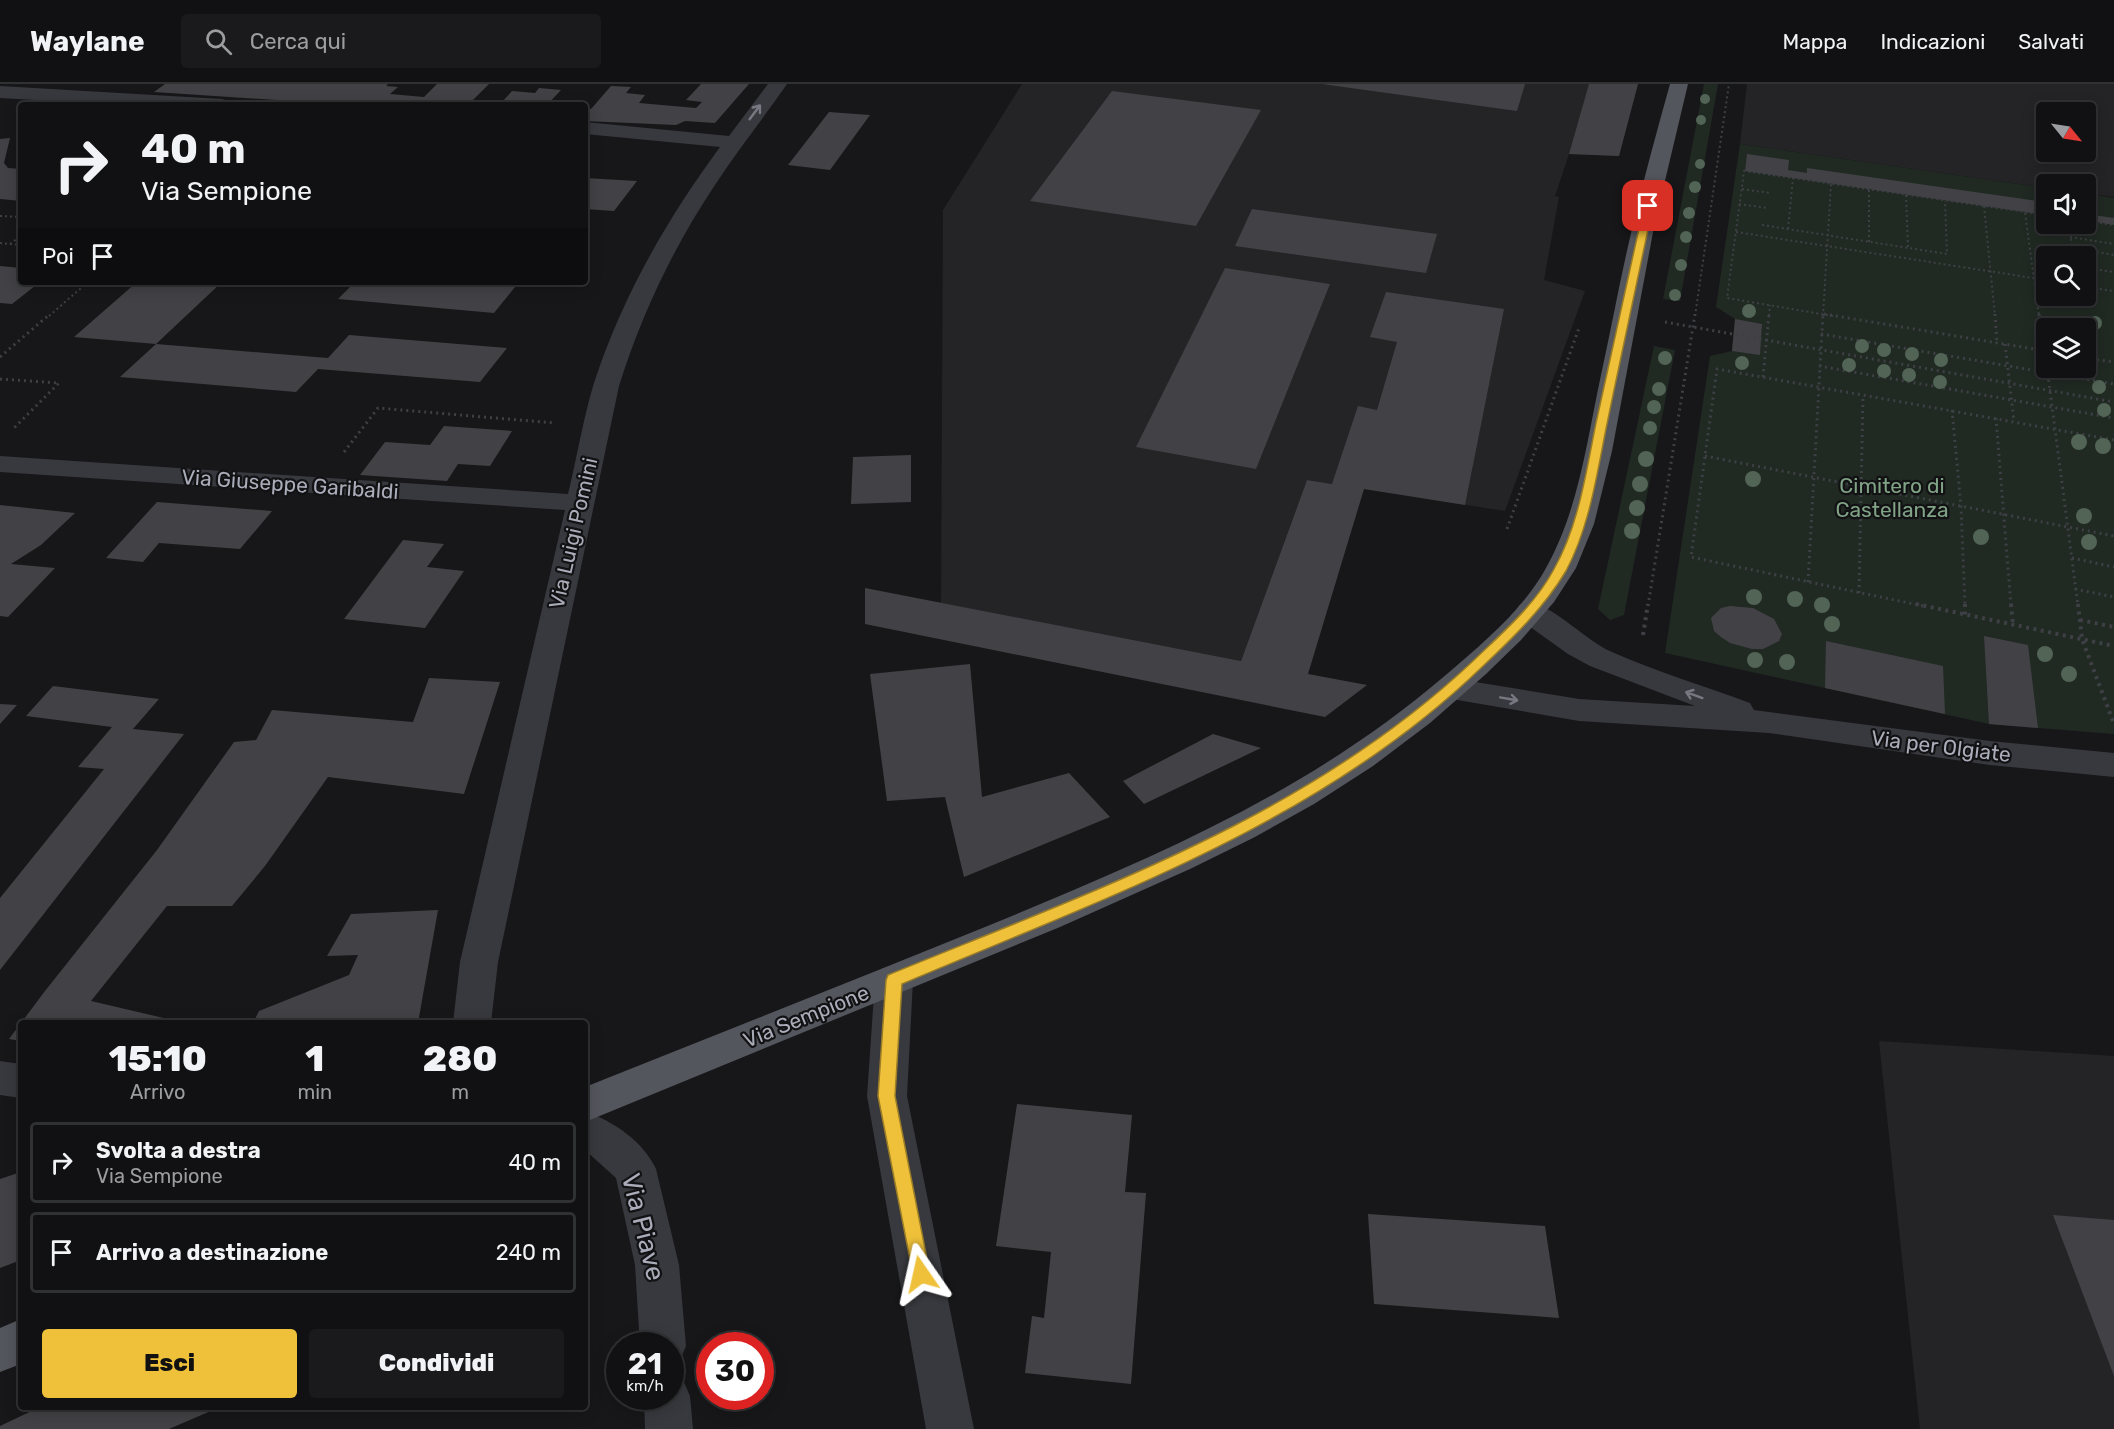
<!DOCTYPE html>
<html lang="it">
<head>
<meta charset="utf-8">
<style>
  body { margin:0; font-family:Rubik,sans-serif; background:#1a1a1c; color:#f1f3f6; height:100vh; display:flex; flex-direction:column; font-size:22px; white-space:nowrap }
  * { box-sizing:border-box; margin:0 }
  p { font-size:20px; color:#9c9da0 }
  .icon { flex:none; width:33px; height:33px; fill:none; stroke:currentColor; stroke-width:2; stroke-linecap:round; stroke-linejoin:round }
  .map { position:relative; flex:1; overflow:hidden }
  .side { position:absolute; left:18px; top:936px; width:570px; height:390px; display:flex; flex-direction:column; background:#111113; border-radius:6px; box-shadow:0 3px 15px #0003,0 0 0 2px #303133 }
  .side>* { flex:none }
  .banner { position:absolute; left:18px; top:18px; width:570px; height:183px; border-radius:6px; box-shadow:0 3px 15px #0003,0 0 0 2px #303133; background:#111113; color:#f1f3f6; overflow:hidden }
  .needle { width:39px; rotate:120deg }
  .controls { position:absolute; left:2036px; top:18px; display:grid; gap:12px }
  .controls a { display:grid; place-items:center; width:60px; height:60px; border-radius:6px; background:#111113; box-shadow:0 3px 15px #0003,0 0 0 2px #303133; font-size:30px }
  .speed { position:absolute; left:606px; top:1248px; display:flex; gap:12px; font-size:30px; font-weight:700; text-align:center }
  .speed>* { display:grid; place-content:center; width:78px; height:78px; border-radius:50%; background:#111113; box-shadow:0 3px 15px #0003,0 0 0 2px #303133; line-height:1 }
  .speed small { font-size:15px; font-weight:400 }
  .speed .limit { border:9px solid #d22; background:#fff; color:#111 }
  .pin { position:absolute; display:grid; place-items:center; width:51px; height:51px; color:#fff; margin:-26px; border-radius:12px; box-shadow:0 3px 9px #0006 }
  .me { position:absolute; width:66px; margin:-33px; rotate:349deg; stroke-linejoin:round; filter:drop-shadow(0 0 4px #0008) }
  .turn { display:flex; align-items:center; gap:21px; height:126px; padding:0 24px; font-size:27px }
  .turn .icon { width:78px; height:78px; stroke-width:2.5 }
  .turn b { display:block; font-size:42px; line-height:51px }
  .then { display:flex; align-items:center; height:57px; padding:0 24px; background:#0003; gap:12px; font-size:22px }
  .eta { display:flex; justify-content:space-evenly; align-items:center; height:102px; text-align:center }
  .eta b { font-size:36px; font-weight:800; line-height:42px }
  .primary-button { display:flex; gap:12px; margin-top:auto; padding:12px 24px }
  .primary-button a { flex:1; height:69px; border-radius:6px; background:#efc13a; color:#111; font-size:24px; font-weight:800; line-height:69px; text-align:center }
  .primary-button a+a { background:#1a1a1c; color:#f1f3f6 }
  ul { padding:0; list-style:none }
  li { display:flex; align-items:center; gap:18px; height:81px; margin:0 12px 9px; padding:0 12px; border:3px solid #303133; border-radius:6px }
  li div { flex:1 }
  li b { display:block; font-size:22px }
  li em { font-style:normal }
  header { display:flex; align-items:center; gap:36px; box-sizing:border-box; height:84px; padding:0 30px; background:#111113; border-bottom:2px solid #303133 }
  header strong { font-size:28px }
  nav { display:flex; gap:33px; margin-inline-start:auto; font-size:21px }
  .search { width:420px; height:54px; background:#1a1a1c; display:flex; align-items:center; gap:15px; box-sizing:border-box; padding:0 21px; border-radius:6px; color:#9c9da0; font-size:22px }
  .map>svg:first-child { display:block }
  .built { fill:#242326; fill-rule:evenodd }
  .green { fill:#212923; fill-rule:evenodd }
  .building { fill:#424246 }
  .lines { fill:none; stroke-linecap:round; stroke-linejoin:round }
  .path-far2 { stroke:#3e4045; stroke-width:2; stroke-dasharray:2 3; stroke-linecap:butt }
  .path-far1 { stroke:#3e4045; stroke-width:3; stroke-dasharray:2 4; stroke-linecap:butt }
  .path { stroke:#3e4045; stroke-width:4; stroke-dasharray:3 4.5; stroke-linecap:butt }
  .minor { fill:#38393e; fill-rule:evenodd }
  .major { fill:#54565d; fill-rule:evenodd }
  .tree { fill:#516455 }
  .oneway { stroke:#777982 }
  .route { fill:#efc13a; stroke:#9b7d26; stroke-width:1.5 }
  .labels { text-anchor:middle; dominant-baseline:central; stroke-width:4.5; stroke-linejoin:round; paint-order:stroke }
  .street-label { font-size:21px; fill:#aaadb9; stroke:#121214 }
  .park-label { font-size:21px; fill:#81a386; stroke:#121214 }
  .near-street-label { font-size:26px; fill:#aaadb9; stroke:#121214 }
</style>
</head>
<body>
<header>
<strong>Waylane</strong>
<div class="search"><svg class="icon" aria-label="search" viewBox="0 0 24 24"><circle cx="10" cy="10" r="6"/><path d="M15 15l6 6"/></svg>Cerca qui</div>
<nav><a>Mappa</a><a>Indicazioni</a><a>Salvati</a></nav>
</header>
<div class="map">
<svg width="2114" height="1345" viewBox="0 0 2114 1345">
  <rect width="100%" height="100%" fill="#171719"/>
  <!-- built -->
  <path class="built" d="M1022,0H1638L1619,72L1569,70L1555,112L1559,113L1544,196L1585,207L1505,427L1307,396L1241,577L941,519L943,126Z
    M1747,0H2114V113L2085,109V100H2046V104L1740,60ZM2046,28H2085V68H2046Z
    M1879,957L2114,972V1345H1920Z"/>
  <!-- green -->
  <path class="green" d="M1704,0H1718L1680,217L1663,215Z
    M1740,60L2046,104V140H2085V109L2114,114V650L1989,640L1665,569L1710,272L1732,267L1735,235L1716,223ZM2046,172H2085V212H2046ZM2046,244H2085V284H2046Z
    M1654,262L1675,266L1624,531L1610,536L1598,525Z"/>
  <!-- building -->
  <path class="building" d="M165,0H388L386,2L398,3L390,10L424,13L437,0H489L473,16L502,18L512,7L535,9L539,4L561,6L547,21H352L154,8Z
    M701,0H749L715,39L685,37L676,41L585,37V24L591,25L611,2L631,3L626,9L645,11L639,19L696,24L702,18L686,16Z
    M1322,0H1525L1517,27Z
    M1589,0H1638L1619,72L1569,70Z
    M1112,7L1261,26L1196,142L1030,117Z
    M829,28L870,31L830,86L788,81Z
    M10,54L4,79L8,84L21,85V117L0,115V55Z
    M1747,70L1789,76L1788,86L1807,89V84L2044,118L2046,131L1745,87Z
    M585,94L637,97L614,127L585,125Z
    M2085,120H2090L2093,131L2114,134V141L2085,136Z
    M1252,125L1437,150L1426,189L1235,162Z
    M0,182L21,184V198H40L12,220L0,219Z
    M1225,184L1330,200L1256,385L1136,363Z
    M137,198H222L156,260L328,274L349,251L507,264L480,298L318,285L296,308L120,293L156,260L74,253Z
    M355,198H519L494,229L338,215Z
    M1386,208L1504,225L1465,421L1364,405L1308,590L1367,601L1325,633L865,540V504L1241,577L1307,396L1332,400L1358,322L1377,326L1397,258L1370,253Z
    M1735,235L1762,240L1760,271L1732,267Z
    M444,342L512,347L490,382L458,380L447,397L360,391L385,358L430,361Z
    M911,371V418L851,420L853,373Z
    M157,418L272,427L240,465L159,459L143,478L106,474Z
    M0,421L75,429L41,461L11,480L55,484L8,533L0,532Z
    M403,456L444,460L427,483L464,487L425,544L344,535Z
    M1730,522L1753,524L1774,535L1782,550L1779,557L1763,565H1752L1730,559L1721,553L1714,547L1711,534L1721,524Z
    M1984,552L2028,561L2038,644L1989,640Z
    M1826,557L1943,582L1945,630L1825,604Z
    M970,580L982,713L1069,689L1110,733L964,793L945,713L887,717L870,590Z
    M429,594L500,598L464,710L328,693L265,782L232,822H167L91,917L185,939H21V957L9,955L45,907L157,766L234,658L256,656L272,626L413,638Z
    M53,602L159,615L133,645L184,650L0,886V814L104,685L78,683L112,643L26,632Z
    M0,620L17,621L0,640Z
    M1213,650L1261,664L1144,720L1123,697Z
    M438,826L418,939H253L259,927L349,891L358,871L327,872L351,830Z
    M1017,1020L1132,1031L1125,1108L1146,1109L1131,1300L1025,1289L1032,1232L1044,1234L1051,1168L996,1162Z
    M21,1088V1176L0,1184V1095Z
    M1368,1130L1545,1142L1559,1234L1374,1220Z
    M2053,1131L2114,1136V1292Z
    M40,1323H220L169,1345H0V1342Z"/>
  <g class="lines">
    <!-- path-far2 -->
    <path class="path-far2" d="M1742,105L1770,109
      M1869,106V158
      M1906,111L1908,164
      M1739,120L1768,124
      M1984,122L1995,232
      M2025,129L2039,232
      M0,132L21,133
      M2085,137L2114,141
      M2068,140L2074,172
      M1762,141L1947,170L1945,117
      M1788,145L1793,94
      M1736,148L2046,196
      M2070,153L2114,160
      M0,159L21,161
      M10,160L21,152
      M2072,164L2114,171
      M2085,184L2114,188
      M2085,203L2114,207
      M49,232L88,198
      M1695,232L1729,0
      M1769,232L1770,221
      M1823,232L1831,100
      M1833,232L1727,214L1744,87L2046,131"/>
    <!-- path-far1 -->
    <path class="path-far1" d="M1824,230L2046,267
      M1995,230L1997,259
      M2039,230L2046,280
      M1665,238L2114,318
      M1821,250L2114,300
      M2005,260L2014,337
      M0,273L50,230
      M2085,274L2114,278
      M1819,282L2114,334
      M2047,284L2078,522
      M1763,293L1769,230
      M0,295L59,299L14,344
      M1952,326L1961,422L1965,522
      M1996,334L2011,522
      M344,368L378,324L555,339
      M1705,372L2114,452
      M1507,445L1579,244
      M2072,474L2114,483
      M1808,498L1823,230
      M2075,505L2114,513
      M1859,509L1863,311
      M1648,522L1695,230
      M1923,522L1691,473L1717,285L2114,356"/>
    <!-- path -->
    <path class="path" d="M1916,520L2114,562
      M1965,520V531
      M2011,520L2013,541
      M2078,520L2082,555L2114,640
      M2080,536L2114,543
      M1643,551L1648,520"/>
    <!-- minor -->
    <path class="minor" d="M768,0H787C763,35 736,68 713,104C672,166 641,232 619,302L498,878L491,939H453L460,878L565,426L0,388V372L568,410C577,373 583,335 594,299C622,213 667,135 720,63L585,50V38L729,52Z
      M0,2L222,15L229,17L232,21H124L0,14Z
      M1530,518C1560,526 1583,555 1612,568C1657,588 1705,602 1750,619L1754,626L1990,657L2114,669V693L1990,681L1769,649L1579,637L1440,613L1435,605L1440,597L1451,594L1579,615L1695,622L1590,582L1568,570L1519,535L1515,528L1519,521Z
      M894,881L907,885L913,896L907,1012L974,1345H926L867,1012L875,896L881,885Z
      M0,977L21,980V1014L0,1011Z
      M585,1027C614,1038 643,1057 656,1085L679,1181L686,1262L679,1278L670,1281V1262H640L635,1181L616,1094L585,1066Z
      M670,1290L683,1296L690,1312L693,1345H645L644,1312H670Z"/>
    <!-- major -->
    <path class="major" d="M1670,0H1688L1654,143L1612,367L1594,440L1576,484L1554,518L1521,556L1486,590L1430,639L1373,682L1314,720L1253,754L1190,785L1060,843L585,1038V1003C720,949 855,896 990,841C1157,772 1308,709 1447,590C1483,559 1523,526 1546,484C1579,425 1587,356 1601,291C1612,241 1621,190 1633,141C1644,93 1657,47 1670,0Z
      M21,1235V1280L0,1288V1244Z"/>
  </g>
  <!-- trees -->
  <g class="tree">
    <circle cx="1705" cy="15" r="5"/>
    <circle cx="1701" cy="36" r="5"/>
    <circle cx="1700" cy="80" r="5"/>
    <circle cx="1695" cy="103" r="6"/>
    <circle cx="1689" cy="129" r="6"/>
    <circle cx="1686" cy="153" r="6"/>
    <circle cx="1681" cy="181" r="6"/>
    <circle cx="1675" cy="211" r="6"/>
    <circle cx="1749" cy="227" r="7"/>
    <circle cx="2095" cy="239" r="7"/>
    <circle cx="1862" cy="262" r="7"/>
    <circle cx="1884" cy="266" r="7"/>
    <circle cx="1912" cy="270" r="7"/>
    <circle cx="1665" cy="274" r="7"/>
    <circle cx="1941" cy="276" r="7"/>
    <circle cx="1742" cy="279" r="7"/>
    <circle cx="1849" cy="281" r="7"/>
    <circle cx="1884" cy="287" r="7"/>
    <circle cx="1909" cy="291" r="7"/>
    <circle cx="1940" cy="298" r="7"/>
    <circle cx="2099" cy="303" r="7"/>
    <circle cx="1659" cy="305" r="7"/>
    <circle cx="1654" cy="323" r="7"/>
    <circle cx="2104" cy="326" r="7"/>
    <circle cx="1650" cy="344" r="7"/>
    <circle cx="2079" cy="358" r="8"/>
    <circle cx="2103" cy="362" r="8"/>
    <circle cx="1646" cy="375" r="8"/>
    <circle cx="1753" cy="395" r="8"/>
    <circle cx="1640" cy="400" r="8"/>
    <circle cx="1637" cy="424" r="8"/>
    <circle cx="2084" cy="432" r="8"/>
    <circle cx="1632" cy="447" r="8"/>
    <circle cx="1981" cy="453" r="8"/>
    <circle cx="2089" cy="458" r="8"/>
    <circle cx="1754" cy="513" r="8"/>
    <circle cx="1795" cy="515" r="8"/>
    <circle cx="1822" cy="521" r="8"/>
    <circle cx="1832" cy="540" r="8"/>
    <circle cx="2045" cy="570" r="8"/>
    <circle cx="1755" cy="576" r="8"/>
    <circle cx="1787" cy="578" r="8"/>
    <circle cx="2069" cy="590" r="8"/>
  </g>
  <!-- one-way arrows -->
  <defs><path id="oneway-shaft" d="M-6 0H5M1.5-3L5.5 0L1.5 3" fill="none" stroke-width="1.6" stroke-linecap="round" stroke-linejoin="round" transform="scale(1.5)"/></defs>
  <g class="oneway">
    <use href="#oneway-shaft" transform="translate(755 28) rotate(-53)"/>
    <use href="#oneway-shaft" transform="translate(1694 611) rotate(-160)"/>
    <use href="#oneway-shaft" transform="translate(1509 615) rotate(10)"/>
  </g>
  <!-- route -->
  <path class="route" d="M1648,119L1653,122C1638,194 1622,267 1607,340C1597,389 1590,442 1566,487C1544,524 1512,555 1481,584C1319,740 1105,814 902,900L895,1012L930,1190L927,1196L921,1198L914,1196L878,1012L886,896L888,891C1095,806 1308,733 1473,577C1502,549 1535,521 1554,485C1579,441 1586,388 1596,339C1612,267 1628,194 1644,122Z"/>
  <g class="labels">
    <!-- street labels -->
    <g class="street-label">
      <text transform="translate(290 400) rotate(4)">Via Giuseppe Garibaldi</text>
      <text transform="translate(573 449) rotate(-77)">Via Luigi Pomini</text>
      <text transform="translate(1941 662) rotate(7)">Via per Olgiate</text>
      <text transform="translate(806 932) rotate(-22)">Via Sempione</text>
    </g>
    <!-- park labels -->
    <g class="park-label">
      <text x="1892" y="401">Cimitero di<tspan x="1892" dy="24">Castellanza</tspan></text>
    </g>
    <!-- near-street labels -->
    <g class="near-street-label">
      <text transform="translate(643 1143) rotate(76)">Via Piave</text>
    </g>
  </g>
</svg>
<div class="controls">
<a><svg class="needle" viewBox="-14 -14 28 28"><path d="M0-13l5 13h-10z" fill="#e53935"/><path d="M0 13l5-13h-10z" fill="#9c9da0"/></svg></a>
<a><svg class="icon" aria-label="sound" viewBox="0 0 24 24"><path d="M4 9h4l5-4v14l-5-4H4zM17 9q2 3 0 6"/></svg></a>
<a><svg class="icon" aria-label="search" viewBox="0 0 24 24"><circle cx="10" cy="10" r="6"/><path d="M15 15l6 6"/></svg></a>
<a><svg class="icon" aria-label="layers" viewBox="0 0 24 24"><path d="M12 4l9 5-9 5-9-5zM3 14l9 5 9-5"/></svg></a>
</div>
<div class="speed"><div>21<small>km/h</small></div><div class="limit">30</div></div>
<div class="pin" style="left:1648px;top:122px;background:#d93025"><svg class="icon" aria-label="arrive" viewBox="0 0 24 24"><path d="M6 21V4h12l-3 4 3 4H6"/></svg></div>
<svg class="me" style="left:921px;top:1190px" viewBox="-20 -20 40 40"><path d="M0-17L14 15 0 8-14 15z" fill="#efc13a" stroke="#fff" stroke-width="4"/></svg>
<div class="banner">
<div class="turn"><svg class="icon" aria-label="right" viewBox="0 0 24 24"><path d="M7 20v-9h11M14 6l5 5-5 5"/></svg><div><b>40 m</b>Via Sempione</div></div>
<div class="then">Poi<svg class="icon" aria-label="arrive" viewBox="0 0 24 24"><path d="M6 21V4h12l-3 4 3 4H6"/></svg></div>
</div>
<section class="side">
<div class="eta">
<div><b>15:10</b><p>Arrivo</p></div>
<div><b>1</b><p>min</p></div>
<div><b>280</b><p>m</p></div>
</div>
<ul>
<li><svg class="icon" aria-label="right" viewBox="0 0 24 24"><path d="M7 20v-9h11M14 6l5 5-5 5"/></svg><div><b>Svolta a destra</b><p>Via Sempione</p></div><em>40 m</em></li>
<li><svg class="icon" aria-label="arrive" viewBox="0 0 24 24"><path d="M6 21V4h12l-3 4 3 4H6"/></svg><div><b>Arrivo a destinazione</b></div><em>240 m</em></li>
</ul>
<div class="primary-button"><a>Esci</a><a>Condividi</a></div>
</section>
</div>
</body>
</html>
